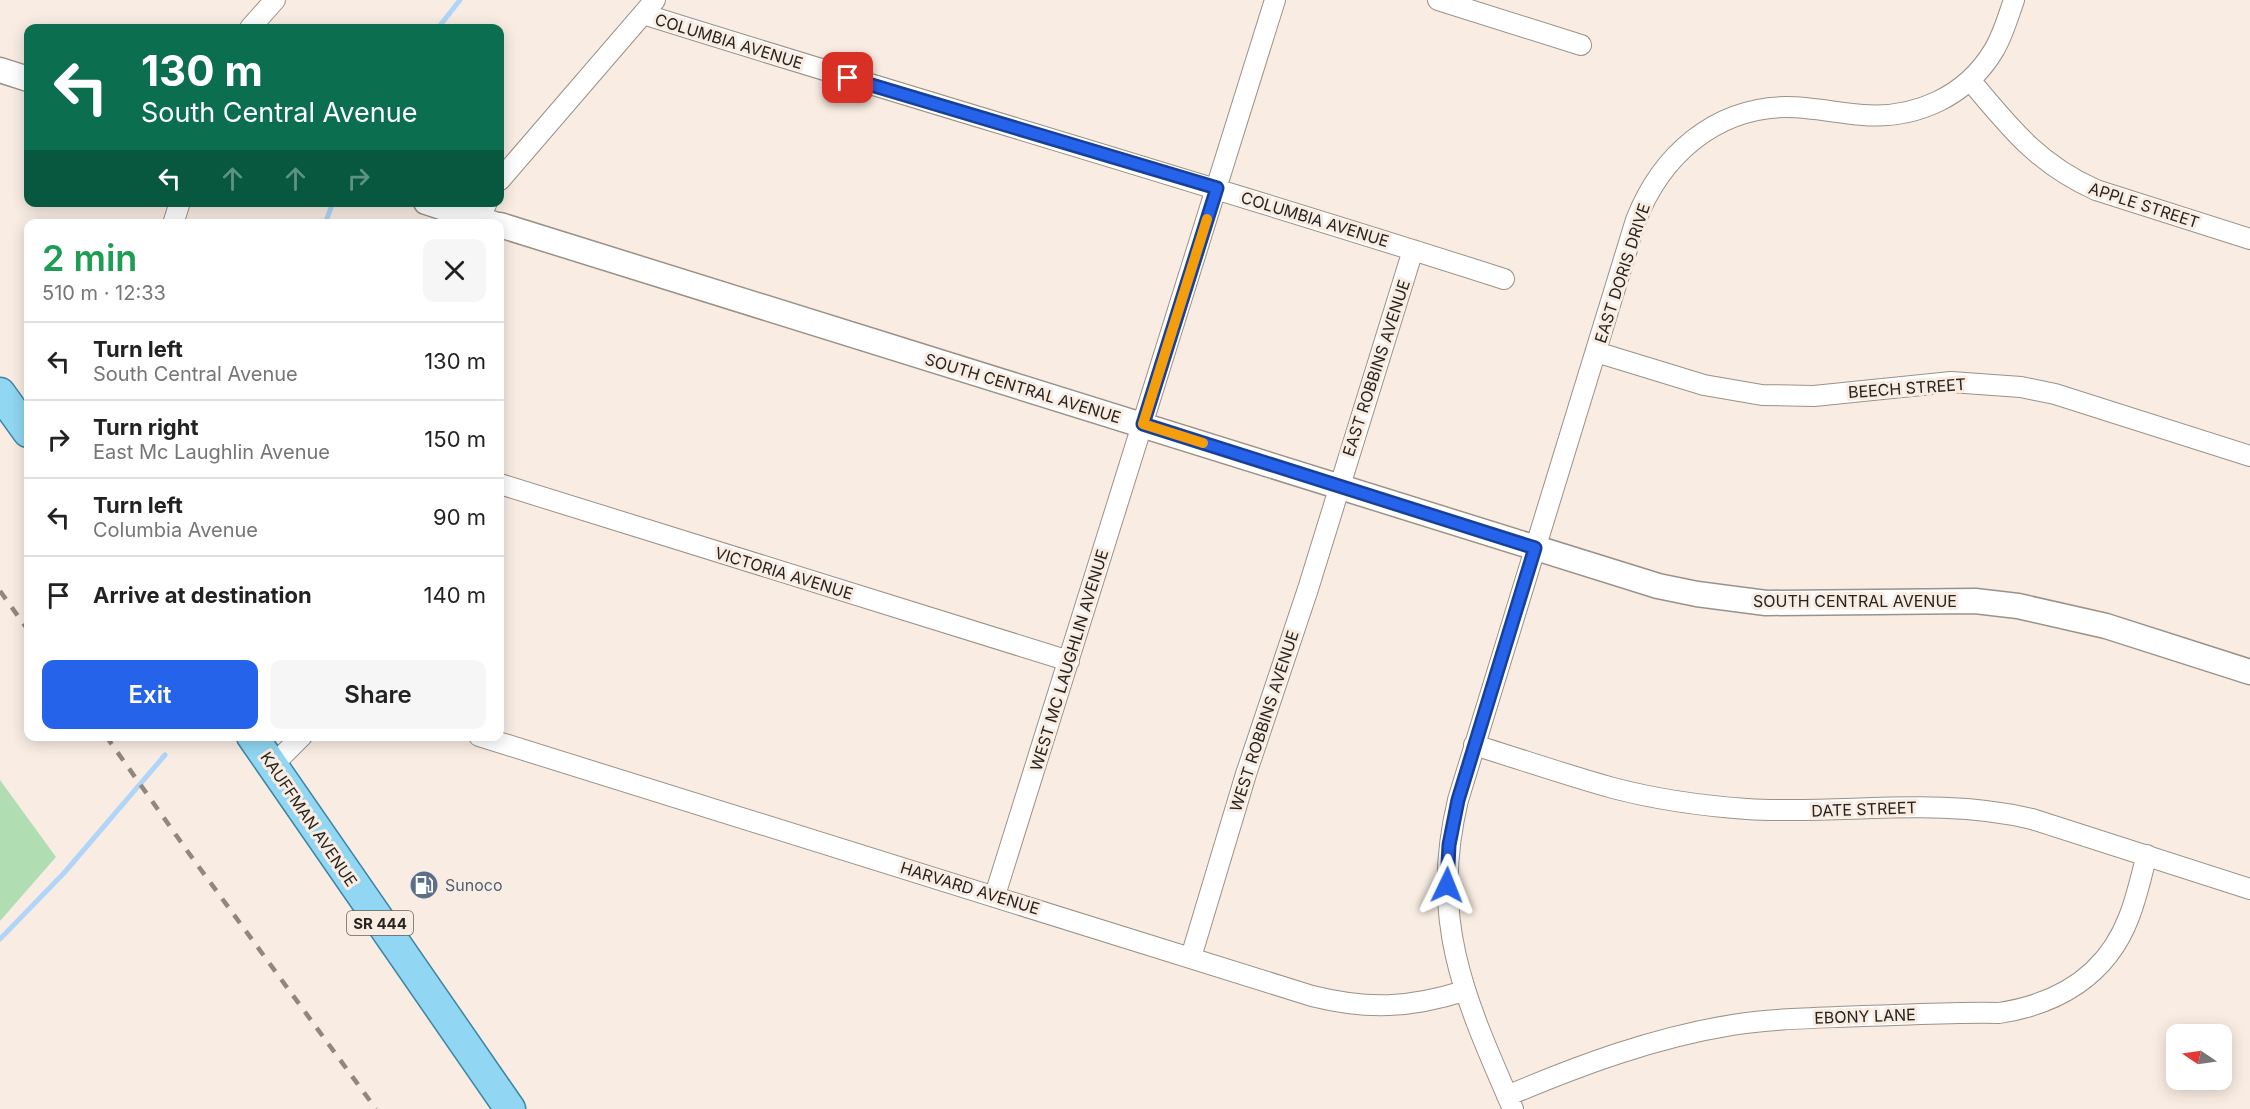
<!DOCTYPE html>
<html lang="en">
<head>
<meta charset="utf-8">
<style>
  body { margin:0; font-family:Inter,sans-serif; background:#f6f6f6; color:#222; height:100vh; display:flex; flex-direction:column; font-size:22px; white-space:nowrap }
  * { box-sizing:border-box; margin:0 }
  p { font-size:20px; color:#767676 }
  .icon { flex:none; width:33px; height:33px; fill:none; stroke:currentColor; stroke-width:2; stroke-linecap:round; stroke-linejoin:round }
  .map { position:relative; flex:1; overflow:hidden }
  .side { position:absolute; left:24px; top:219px; width:480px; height:522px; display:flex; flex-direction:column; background:#fff; border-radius:12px; box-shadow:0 3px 15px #0003 }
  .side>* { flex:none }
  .banner { position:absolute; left:24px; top:24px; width:480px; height:183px; border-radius:12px; box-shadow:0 3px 15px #0003; background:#0b6e4f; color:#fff; overflow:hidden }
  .needle { width:39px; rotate:283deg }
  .fabs { position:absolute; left:2166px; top:1024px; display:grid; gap:12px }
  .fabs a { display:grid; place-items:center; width:66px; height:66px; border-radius:12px; background:#fff; box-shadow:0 3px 15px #0003; font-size:30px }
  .pin { position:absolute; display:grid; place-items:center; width:51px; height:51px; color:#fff; margin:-26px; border-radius:12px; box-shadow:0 3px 9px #0006 }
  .me { position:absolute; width:66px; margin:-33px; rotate:2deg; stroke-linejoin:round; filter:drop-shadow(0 0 4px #0008) }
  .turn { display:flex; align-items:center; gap:21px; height:126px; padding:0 18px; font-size:27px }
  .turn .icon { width:78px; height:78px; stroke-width:2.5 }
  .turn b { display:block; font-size:42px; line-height:51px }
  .lanes { display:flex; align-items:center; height:57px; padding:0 18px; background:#0003; justify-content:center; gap:30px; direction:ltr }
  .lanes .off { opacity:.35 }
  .round { display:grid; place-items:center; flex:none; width:63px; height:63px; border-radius:12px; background:#f6f6f6 }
  .overview { display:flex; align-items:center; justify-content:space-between; height:102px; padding:0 18px }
  h1 { font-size:36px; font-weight:600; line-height:45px; color:#1e9e55 }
  .primary-button { display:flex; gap:12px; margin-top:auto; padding:12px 18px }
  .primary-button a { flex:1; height:69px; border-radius:12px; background:#2563eb; color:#fff; font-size:24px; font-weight:600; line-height:69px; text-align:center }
  .primary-button a+a { background:#f6f6f6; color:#222 }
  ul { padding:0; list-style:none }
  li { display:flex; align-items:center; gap:18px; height:78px; padding:0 18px; border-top:2px solid #e0e0e0 }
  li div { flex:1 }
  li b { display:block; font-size:22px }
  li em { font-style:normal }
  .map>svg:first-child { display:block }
  .green { fill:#b1ddb2 }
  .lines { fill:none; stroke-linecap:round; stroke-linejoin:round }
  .stream { stroke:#b0d5f8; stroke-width:5 }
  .minor-casing { stroke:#9b9187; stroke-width:22 }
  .tertiary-casing { stroke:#9b9187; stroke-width:27 }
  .primary-casing { stroke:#3c85a2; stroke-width:33 }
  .minor { stroke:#fff; stroke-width:20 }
  .tertiary { stroke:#fff; stroke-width:24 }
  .primary { stroke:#91d6f2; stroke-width:30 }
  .rail { stroke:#8f8780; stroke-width:4.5; stroke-dasharray:10 10; stroke-linecap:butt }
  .route-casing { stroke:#184099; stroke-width:15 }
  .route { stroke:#2563eb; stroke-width:10 }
  .slow { stroke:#f59e0b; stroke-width:10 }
  .labels { text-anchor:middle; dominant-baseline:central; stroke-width:6; stroke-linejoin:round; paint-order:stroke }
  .shield { fill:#f9ede3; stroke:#66605a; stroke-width:1.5 }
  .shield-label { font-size:15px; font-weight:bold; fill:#27231f }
  .street-label { font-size:16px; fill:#27231f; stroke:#f9ede3 }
  .service-label { font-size:16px; fill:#4e5e75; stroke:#f9ede3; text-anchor:start }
</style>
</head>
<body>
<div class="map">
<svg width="2250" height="1109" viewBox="0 0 2250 1109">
  <rect width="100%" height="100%" fill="#f9ede3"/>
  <!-- green -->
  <path class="green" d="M0,780L56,857L0,921Z"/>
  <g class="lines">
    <!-- stream -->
    <path class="stream" d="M438,28L460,0
      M325,224L333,202
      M0,939L64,873L165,755"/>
    <!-- minor casing -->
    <g class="minor-casing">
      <path id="minor" d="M1438,0L1581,45
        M643,14C930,104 1218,187 1504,279
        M250,28L275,0
        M1970,80C2010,128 2038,164 2096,190L2250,239
        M500,180L655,0
        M173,224L180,202
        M477,224L487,202
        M1596,352L1704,385L1762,395L1814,396L1951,382L2021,387L2055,394L2250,456
        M500,484L1069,661
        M479,736L1312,996C1368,1010 1410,1008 1464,991
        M1474,745C1520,759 1566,775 1613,788C1655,799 1704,806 1747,809C1842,815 1938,796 2032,819L2250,889
        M273,765L302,736
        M995,895L1275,0
        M1191,957L1246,774L1308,589L1413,250
        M1507,1096C1580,1065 1653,1038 1732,1025C1775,1018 1819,1018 1863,1016C1909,1015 1954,1012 1999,1013C2058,1004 2107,975 2129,917C2137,897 2141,876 2147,855
        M1513,1109C1465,999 1429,922 1458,800L1636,220C1661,156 1714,108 1786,107C1812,107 1837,113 1863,115C1915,119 1966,97 1994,50C2003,35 2008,17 2014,0"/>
    </g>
    <!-- tertiary casing -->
    <g class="tertiary-casing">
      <path id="tertiary" d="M0,70L28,79
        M426,202L494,224
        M500,225L1658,586L1697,594L1766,603L1975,601L2018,606L2106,626L2250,672"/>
    </g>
    <!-- primary casing -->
    <g class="primary-casing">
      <path id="primary" d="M0,393L28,432
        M252,736L510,1109"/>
    </g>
    <!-- minor -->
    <use href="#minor" class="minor"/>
    <!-- tertiary -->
    <use href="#tertiary" class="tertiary"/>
    <!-- primary -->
    <use href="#primary" class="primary"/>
    <!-- rail -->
    <path class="rail" d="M0,591L28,630
      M106,736L188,852L376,1109"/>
  </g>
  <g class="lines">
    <!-- route casing -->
    <g class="route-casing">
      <path id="route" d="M848,78L1217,188L1143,424L1535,548L1458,800L1449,845L1447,885"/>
    </g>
    <!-- route -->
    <use href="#route" class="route"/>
    <!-- slow -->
    <path class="slow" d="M1203,443L1143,424L1207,219"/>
  </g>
  <!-- icons -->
  <defs>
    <g id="fuel-disc" transform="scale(1.5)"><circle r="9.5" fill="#5c6f8a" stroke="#f9ede3"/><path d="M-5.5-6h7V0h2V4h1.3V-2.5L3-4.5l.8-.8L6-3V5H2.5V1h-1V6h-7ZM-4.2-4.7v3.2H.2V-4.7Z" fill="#fff"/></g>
  </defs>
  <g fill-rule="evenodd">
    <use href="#fuel-disc" x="424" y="885"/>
  </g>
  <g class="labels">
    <!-- shield labels -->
    <rect class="shield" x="347" y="911" width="66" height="24" rx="4.5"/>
    <g class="shield-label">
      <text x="380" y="923">SR 444</text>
    </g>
    <!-- street labels -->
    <g class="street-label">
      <text transform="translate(729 41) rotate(17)">COLUMBIA AVENUE</text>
      <text transform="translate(2144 205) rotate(18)">APPLE STREET</text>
      <text transform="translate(1315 219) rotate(17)">COLUMBIA AVENUE</text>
      <text transform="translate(1622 273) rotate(-72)">EAST DORIS DRIVE</text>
      <text transform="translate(1376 368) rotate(-72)">EAST ROBBINS AVENUE</text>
      <text transform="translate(1023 388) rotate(17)">SOUTH CENTRAL AVENUE</text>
      <text transform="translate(1907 388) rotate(-4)">BEECH STREET</text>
      <text transform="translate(784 573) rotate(17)">VICTORIA AVENUE</text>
      <text x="1855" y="601">SOUTH CENTRAL AVENUE</text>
      <text transform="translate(1069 660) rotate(-73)">WEST MC LAUGHLIN AVENUE</text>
      <text transform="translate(1264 721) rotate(-72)">WEST ROBBINS AVENUE</text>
      <text transform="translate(1864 809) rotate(-2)">DATE STREET</text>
      <text transform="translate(309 819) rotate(56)">KAUFFMAN AVENUE</text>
      <text transform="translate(970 888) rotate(17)">HARVARD AVENUE</text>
      <text transform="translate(1865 1016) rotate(-2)">EBONY LANE</text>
    </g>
    <!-- service labels -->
    <g class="service-label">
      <text x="445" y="885">Sunoco</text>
    </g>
  </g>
</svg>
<div class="fabs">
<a><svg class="needle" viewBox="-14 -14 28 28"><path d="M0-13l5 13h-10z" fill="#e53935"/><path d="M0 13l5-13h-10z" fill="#767676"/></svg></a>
</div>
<div class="pin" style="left:848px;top:78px;background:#d93025"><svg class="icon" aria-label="arrive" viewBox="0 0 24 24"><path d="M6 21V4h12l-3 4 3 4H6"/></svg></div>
<svg class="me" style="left:1447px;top:885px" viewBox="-20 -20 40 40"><path d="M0-17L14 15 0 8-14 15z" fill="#2563eb" stroke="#fff" stroke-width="4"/></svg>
<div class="banner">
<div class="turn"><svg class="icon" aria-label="left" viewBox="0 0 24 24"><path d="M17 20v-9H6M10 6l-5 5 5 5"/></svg><div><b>130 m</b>South Central Avenue</div></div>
<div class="lanes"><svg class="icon" aria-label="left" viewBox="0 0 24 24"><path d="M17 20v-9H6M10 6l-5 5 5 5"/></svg><svg class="icon off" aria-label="ahead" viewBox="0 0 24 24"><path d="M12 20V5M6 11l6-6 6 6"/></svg><svg class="icon off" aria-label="ahead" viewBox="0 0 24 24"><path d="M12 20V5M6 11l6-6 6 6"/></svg><svg class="icon off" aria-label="right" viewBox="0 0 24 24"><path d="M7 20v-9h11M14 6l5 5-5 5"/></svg></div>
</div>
<section class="side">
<div class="overview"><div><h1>2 min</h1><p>510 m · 12:33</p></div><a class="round"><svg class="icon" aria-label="close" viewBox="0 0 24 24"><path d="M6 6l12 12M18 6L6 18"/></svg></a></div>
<ul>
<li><svg class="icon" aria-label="left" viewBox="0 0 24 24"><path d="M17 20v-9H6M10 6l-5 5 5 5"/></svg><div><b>Turn left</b><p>South Central Avenue</p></div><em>130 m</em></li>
<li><svg class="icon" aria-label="right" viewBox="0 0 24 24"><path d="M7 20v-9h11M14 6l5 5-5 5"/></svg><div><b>Turn right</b><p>East Mc Laughlin Avenue</p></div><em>150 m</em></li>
<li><svg class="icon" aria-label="left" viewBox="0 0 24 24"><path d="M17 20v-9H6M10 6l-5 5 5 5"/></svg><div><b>Turn left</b><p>Columbia Avenue</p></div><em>90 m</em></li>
<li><svg class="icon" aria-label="arrive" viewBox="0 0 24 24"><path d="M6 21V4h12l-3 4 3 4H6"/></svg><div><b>Arrive at destination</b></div><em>140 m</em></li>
</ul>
<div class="primary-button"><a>Exit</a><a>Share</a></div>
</section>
</div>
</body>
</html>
